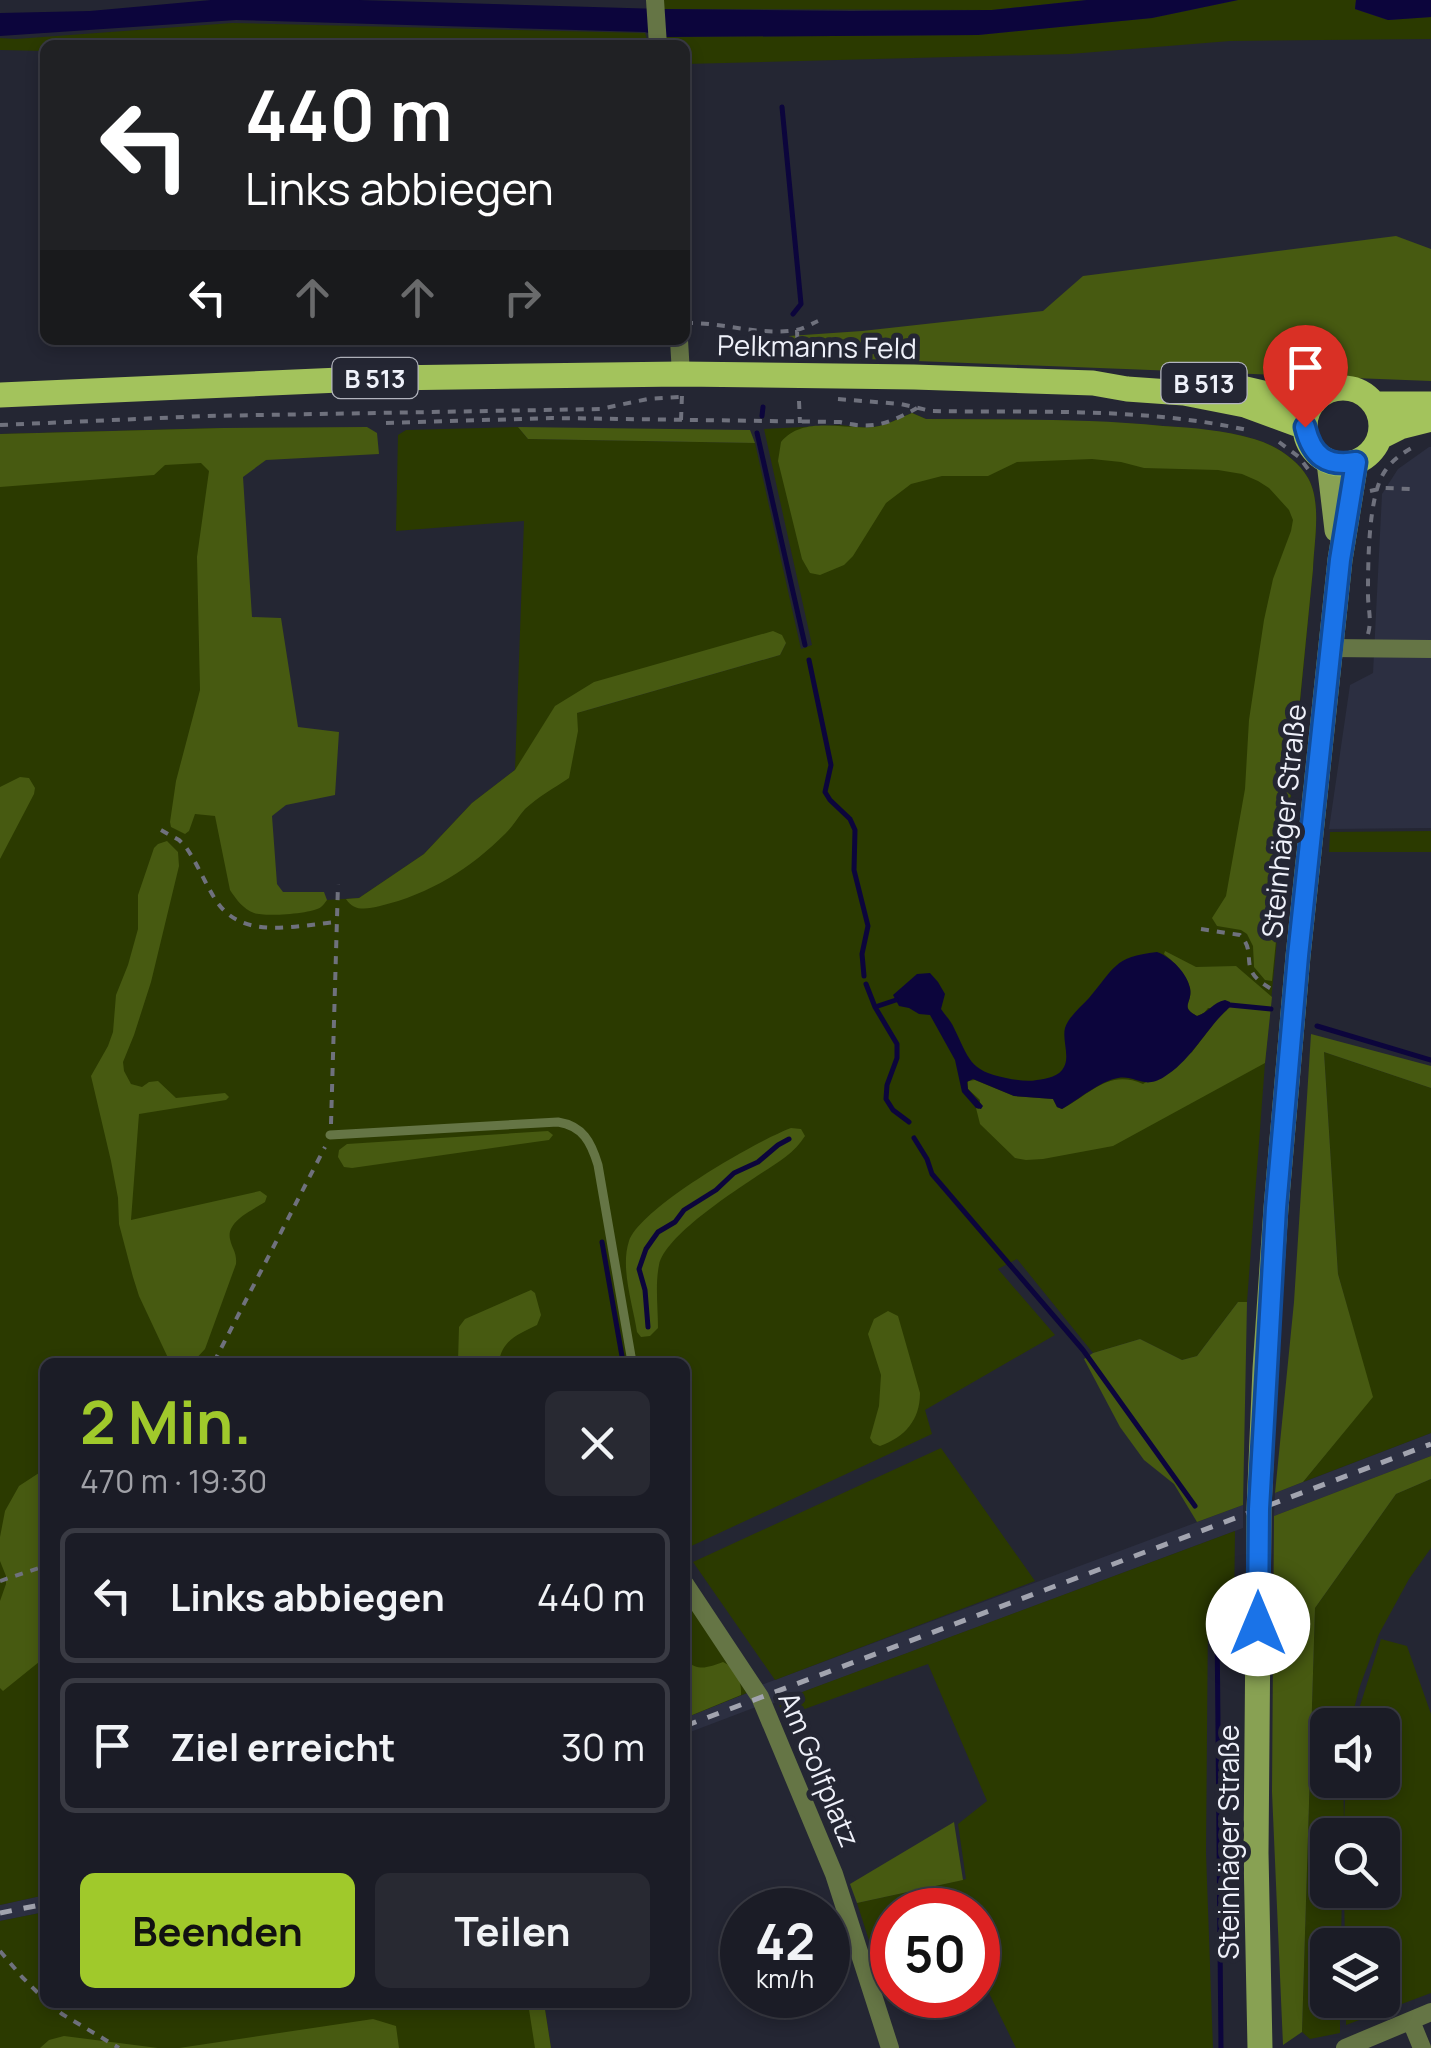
<!DOCTYPE html>
<html lang="de">
<head>
<meta charset="utf-8">
<style>
  body { margin:0; font-family:Manrope,sans-serif; background:#282932; color:#f1f3f6; height:100vh; display:flex; flex-direction:column; font-size:38px; white-space:nowrap }
  * { box-sizing:border-box; margin:0 }
  p { font-size:32px; color:#a0a1a7 }
  .icon { flex:none; width:55px; height:55px; fill:none; stroke:currentColor; stroke-width:2; stroke-linecap:round; stroke-linejoin:round }
  .map { position:relative; flex:1; overflow:hidden }
  .drawer { position:absolute; left:40px; top:1358px; width:650px; height:650px; display:flex; flex-direction:column; background:#1b1c26; border-radius:15px; box-shadow:0 5px 15px #0003,0 0 0 2px #393a43 }
  .drawer>* { flex:none }
  .hud { position:absolute; left:40px; top:40px; width:650px; height:305px; border-radius:15px; box-shadow:0 5px 15px #0003,0 0 0 2px #393a43; background:#202124; color:#fff; overflow:hidden }
  .fabs { position:absolute; left:1310px; top:1708px; display:grid; gap:20px }
  .fabs a { display:grid; place-items:center; width:90px; height:90px; border-radius:15px; background:#1b1c26; box-shadow:0 5px 15px #0003,0 0 0 2px #393a43; font-size:50px }
  .speed { position:absolute; left:720px; top:1888px; display:flex; gap:20px; font-size:50px; font-weight:700; text-align:center }
  .speed>* { display:grid; place-content:center; width:130px; height:130px; border-radius:50%; background:#1b1c26; box-shadow:0 5px 15px #0003,0 0 0 2px #393a43; line-height:1 }
  .speed small { font-size:25px; font-weight:400 }
  .speed .limit { border:15px solid #d22; background:#fff; color:#111 }
  .pin { position:absolute; display:grid; place-items:center; width:85px; height:85px; color:#fff; margin:-102px -42px; border-radius:50% 50% 50% 0; rotate:-45deg; box-shadow:0 0 10px #0007 }
  .pin .icon { rotate:45deg }
  .me { position:absolute; width:110px; margin:-55px; rotate:0deg; stroke-linejoin:round; filter:drop-shadow(0 0 8px #0008) }
  .turn { display:flex; align-items:center; gap:35px; height:210px; padding:0 40px; font-size:45px }
  .turn .icon { width:130px; height:130px; stroke-width:2.5 }
  .turn b { display:block; font-size:70px; line-height:85px }
  .lanes { display:flex; align-items:center; height:95px; padding:0 40px; background:#0003; justify-content:center; gap:50px; direction:ltr }
  .lanes .off { opacity:.35 }
  .round { display:grid; place-items:center; flex:none; width:105px; height:105px; border-radius:15px; background:#282932 }
  .head { display:flex; align-items:center; justify-content:space-between; height:170px; padding:0 40px }
  h1 { font-size:60px; font-weight:700; line-height:75px; color:#a0c92b }
  .primary-button { display:flex; gap:20px; margin-top:auto; padding:20px 40px }
  .primary-button a { flex:1; height:115px; border-radius:15px; background:#a0c92b; color:#111; font-size:40px; font-weight:700; line-height:115px; text-align:center }
  .primary-button a+a { background:#282932; color:#f1f3f6 }
  ul { padding:0; list-style:none }
  li { display:flex; align-items:center; gap:30px; height:135px; margin:0 20px 15px; padding:0 20px; border:5px solid #393a43; border-radius:15px }
  li div { flex:1 }
  li b { display:block; font-size:38px }
  li em { font-style:normal }
  .map>svg:first-child { display:block }
  .built { fill:#2c2f41 }
  .green { fill:#2b3a00; fill-rule:evenodd }
  .forest { fill:#475a11 }
  .water { fill:#0c053c }
  .lines { fill:none; stroke-linecap:round; stroke-linejoin:round }
  .stream { stroke:#0c053c; stroke-width:5 }
  .path { stroke:#6f717d; stroke-width:4; stroke-dasharray:8 8; stroke-linecap:butt }
  .lane { stroke:#657545; stroke-width:9 }
  .street { stroke:#657545; stroke-width:18 }
  .secondary { stroke:#88a153; stroke-width:25 }
  .primary { stroke:#a3c35c; stroke-width:25 }
  .rail { stroke:#a2a4af; stroke-width:5; stroke-dasharray:12 12; stroke-linecap:butt }
  .route-casing { stroke:#114b97; stroke-width:25 }
  .route { stroke:#1a73e8; stroke-width:18 }
  .labels { text-anchor:middle; dominant-baseline:central; stroke-width:10; stroke-linejoin:round; paint-order:stroke }
  .shield { fill:#242633; stroke:#b2b4be; stroke-width:2.5 }
  .shield-label { font-size:25px; font-weight:bold; fill:#eff1fa }
  .street-label { font-size:28px; fill:#eff1fa; stroke:#242633 }
</style>
</head>
<body>
<div class="map">
<svg width="1431" height="2048" viewBox="0 0 1431 2048">
  <rect width="100%" height="100%" fill="#242633"/>
  <!-- built -->
  <path class="built" d="M1429,447H1431V828L1329,829L1350,685L1373,673L1382,494L1398,469Z
    M1431,1433V1456L1274,1516L1275,1493Z
    M1243,1505V1528L1235,1531L771,1704L761,1685Z
    M747,1693L756,1707L685,1734V1718Z
    M45,1895V1912L0,1921V1905Z"/>
  <!-- green -->
  <path class="green" d="M660,0H1087L992,10L661,9Z
    M1238,0H1356L1355,9L1388,20L1431,17V39L1230,41L1070,54L685,64V45H664V37L978,35L1152,18Z
    M232,23L645,33L649,45H45V51L0,50V38L16,39Z
    M912,413L926,419C1005,420 1084,419 1163,426C1194,429 1224,430 1254,439C1275,445 1297,459 1308,478C1322,503 1314,541 1313,569L1265,1063L1247,1302H1238L1197,1356L1182,1360L1140,1339L1093,1353L1017,1259L998,1269L1055,1335L925,1410L932,1434L685,1549V1362H45V1895L0,1905V434L223,428L261,904L359,898L424,854L472,803L515,770L524,521L396,531L398,435L406,430L518,427L528,439L755,443L801,649L812,645L764,429L840,425L869,428L884,425ZM786,643L780,655L577,713Z
    M1431,831V852H1329L1330,832Z
    M1324,1052L1431,1088V1433L1303,1482L1372,1397L1338,1274Z
    M941,1448L1035,1581L775,1680L693,1562Z
    M1431,1479V1548L1409,1579L1379,1634L1359,1689L1350,1725H1328V1780H1343L1344,1821L1346,1780H1382V1725H1354L1381,1639L1407,1646L1431,1714V1993L1346,2025V2000H1382V1945H1345L1344,1890H1382V1835H1328V1890H1342L1341,1945H1328V2000H1340V2033L1310,2039L1302,2032L1315,1608L1396,1494Z
    M1235,1531L1234,1610L1208,1615L1206,1853L1213,2048H1016L984,1983L978,1984V1910H892V1995H928L889,2003L857,1903L966,1879L958,1824L987,1801L928,1664L783,1717L778,1701Z
    M685,1596L747,1693L685,1718Z
    M45,1912V2002L544,2003L551,2048H0V1921Z"/>
  <!-- forest -->
  <path class="forest" d="M1396,236L1431,249V381L790,356L789,336L862,331L1043,311L1083,276Z
    M912,413L926,419C1005,420 1084,418 1163,426C1194,428 1224,430 1254,439C1275,445 1297,459 1308,478C1322,503 1314,541 1313,569L1272,981L1265,980L1254,967L1253,946L1247,934L1241,930L1217,926L1212,918L1226,896L1245,789L1249,720L1264,620L1273,579L1291,531L1293,520L1289,510L1269,488L1258,481L1242,474L1218,470L1144,468L1121,462L1092,459L1017,462L988,476H942L911,484L886,503L853,556L844,565L820,575L810,573L802,559L778,461L781,442C803,415 844,430 874,427C888,425 899,418 912,413Z
    M367,427L377,433L379,454L266,460L243,477L252,617L281,618L298,727L339,732L335,795L286,805L272,816L277,884L283,892H324L327,900C325,902 324,905 321,907C312,914 265,917 254,913C243,909 236,899 230,890L215,816L195,814L189,831L185,834L171,827L170,822L176,781L200,690L197,557L209,471L201,463L165,465L154,475L0,487V434L223,428Z
    M518,427L750,430L755,443L528,439Z
    M773,631L782,635L786,643L780,655L577,713L578,731L569,778C554,788 538,797 525,809C518,817 513,826 506,833C470,869 430,894 380,906C367,909 354,912 346,899L359,898L424,854L472,803L515,770L555,706L594,682Z
    M20,777L29,778L35,788L34,794L0,859V787Z
    M167,841L178,852L179,866L151,982L134,1035L123,1062L124,1071L131,1084L142,1087L149,1082L158,1081L176,1098L225,1093L229,1097L226,1100L139,1114L131,1220L260,1191L267,1196L265,1202C253,1210 226,1221 230,1239C232,1249 237,1252 236,1264L205,1349L193,1362H173L169,1360L139,1296L133,1277L119,1224L118,1198L111,1161L91,1076L108,1046L113,1032L116,995L128,965L138,929V895L154,848L158,844Z
    M1165,951L1196,967L1236,966L1272,997L1265,1063L1113,1146L1043,1159L1026,1160L1015,1158L980,1124L976,1108L979,1109L980,1100L968,1089V1081L975,1080L1014,1096L1053,1099L1057,1107L1062,1109C1091,1094 1108,1069 1143,1084L1192,1052L1218,1018L1227,1010L1208,1008L1204,1013L1197,1016C1179,1007 1193,1003 1190,988C1187,975 1174,962 1164,954Z
    M1311,1034L1431,1066V1088L1324,1052L1338,1274L1373,1397L1303,1482L1275,1493L1294,1302Z
    M791,1128L801,1129L805,1136C794,1154 774,1165 757,1176C732,1193 665,1236 659,1265C655,1285 658,1307 658,1328L650,1336L641,1337L637,1332C633,1305 620,1268 629,1241C641,1207 756,1141 791,1128Z
    M548,1131L553,1135L549,1140L352,1168L344,1167L338,1157L339,1150L347,1144Z
    M531,1290L535,1293L541,1315L537,1325C519,1334 502,1340 499,1362H458L459,1327L465,1319Z
    M1238,1302H1247L1243,1505L1197,1522L1174,1484L1144,1460L1120,1427L1084,1359L1093,1353L1140,1339L1182,1360L1197,1356Z
    M888,1311L898,1316L920,1393C920,1420 905,1437 880,1446L873,1443L870,1438L879,1406L881,1375L868,1334L874,1319Z
    M1431,1456V1479L1396,1494L1315,1608L1302,2032L1283,2045L1272,1792L1274,1516Z
    M45,1469V1626L38,1641L41,1652L39,1662L3,1691L0,1688V1601L6,1584V1576L0,1561V1537L5,1511L19,1486Z
    M685,1661C700,1671 706,1668 723,1662C736,1667 742,1682 741,1695L685,1718Z
    M954,1822L963,1880L857,1903L850,1884Z
    M528,2003H544L551,2048H535Z
    M373,2019L396,2026L399,2048H179Z
    M64,2036L158,2048H40L49,2040Z"/>
  <!-- water -->
  <path class="water" d="M211,0H359L661,9L851,11L992,10L1087,0H1238L1152,18L978,35L664,37L645,32L236,20L0,36V13L90,11Z
    M1356,0H1431V17L1388,20L1355,9Z
    M1157,952C1171,957 1187,973 1190,988C1193,1003 1179,1007 1197,1016C1208,1013 1213,1002 1225,1000L1230,1002V1007C1206,1028 1192,1060 1164,1077C1143,1090 1137,1075 1118,1078C1100,1081 1078,1100 1062,1109L1057,1107L1053,1099L1014,1096L973,1079L967,1082L968,1089L983,1106L981,1109L976,1108L962,1092L955,1060L930,1015L919,1014L909,1008L899,1006L893,995L917,974L930,973L938,982L945,994L941,1009C945,1015 951,1021 954,1028C969,1058 969,1071 1006,1078C1016,1080 1027,1082 1037,1080C1047,1079 1060,1076 1064,1067C1070,1056 1062,1040 1065,1028C1069,1016 1081,1007 1089,998C1115,968 1113,957 1157,952Z"/>
  <g class="lines">
    <!-- stream -->
    <path class="stream" d="M782,107L801,304L793,314
      M762,416L763,407
      M757,433L805,645
      M809,660L831,765L825,792L830,800L850,819L855,830L854,870L868,926L862,954L864,976
      M866,984L875,1007L897,1044V1058L887,1085L886,1099L893,1110L909,1122
      M1230,1005L1271,1009
      M875,1007L896,1000
      M1317,1026L1431,1060
      M914,1138L927,1159L932,1174L1083,1350L1195,1506
      M602,1242L623,1362
      M648,1327L645,1290L639,1269L646,1249L653,1239L658,1232L675,1222L684,1210L716,1190L734,1173L758,1162L778,1145L789,1139
      M1217,1621L1221,2048"/>
    <!-- path -->
    <path class="path" d="M685,323C722,322 759,336 796,330C803,329 811,324 818,321
      M797,330L798,355
      M838,399L901,404L931,411C1035,413 1144,407 1247,430
      M799,401L800,423
      M681,420L682,395
      M386,423L552,418L840,422C873,430 888,424 917,408
      M0,425L206,416L600,409L648,399L679,397
      M1279,442L1299,457L1308,469
      M1370,491L1384,488L1410,489
      M1368,634C1372,620 1368,609 1368,595C1368,564 1368,495 1385,471C1392,460 1404,452 1415,446
      M161,830L179,840L185,846C198,864 205,884 217,902C244,941 297,925 337,922
      M1201,929L1240,935C1260,956 1233,969 1275,991
      M331,1124L338,884
      M214,1362L325,1147
      M0,1581L45,1566
      M0,1951L22,1977L45,2000
      M48,2002L62,2014L119,2048"/>
    <!-- lane -->
    <path class="lane" d="M330,1135L558,1122C583,1126 591,1142 598,1165L632,1362"/>
    <!-- street -->
    <path class="street" d="M655,0L658,45
      M679,340L681,374
      M1332,648L1431,649
      M685,1584L760,1697L834,1874L890,2048
      M1411,2021L1422,2048
      M1345,2048L1431,2012"/>
    <!-- secondary -->
    <path class="secondary" d="M1329,462L1337,530
      M1260,2048L1256,1853L1259,1509L1265,1369L1276,1208L1298,956L1340,560L1356,462"/>
    <!-- primary -->
    <path class="primary" d="M1237,387L1281,397L1314,402
      M1305 426a38 38 0 1 1 76 0a38 38 0 1 1-76 0Z
      M0,395L386,378L681,374L914,377L1093,383L1127,389L1184,393L1245,405L1305,427
      M1374,404H1431
      M1380,437L1400,427L1431,419"/>
    <!-- rail -->
    <path class="rail" d="M685,1726L1431,1444
      M0,1913L45,1904"/>
  </g>
  <g class="lines">
    <!-- route casing -->
    <g class="route-casing">
      <path id="route" d="M1258,1624L1259,1509L1276,1208L1298,956L1340,560L1356,462C1326,467 1312,456 1305,427"/>
    </g>
    <!-- route -->
    <use href="#route" class="route"/>
  </g>
  <g class="labels">
    <!-- shield labels -->
    <g class="shield">
      <rect x="332.5" y="358" width="85" height="40" rx="8"/>
      <rect x="1161.5" y="363" width="85" height="40" rx="8"/>
    </g>
    <g class="shield-label">
      <text x="375" y="378">B 513</text>
      <text x="1204" y="383">B 513</text>
    </g>
    <!-- street labels -->
    <g class="street-label">
      <text transform="translate(817 346) rotate(1)">Pelkmanns Feld</text>
      <text transform="translate(1283 821) rotate(-84)">Steinhäger Straße</text>
      <text transform="translate(820 1769) rotate(67)">Am Golfplatz</text>
      <text transform="translate(1228 1842) rotate(-90)">Steinhäger Straße</text>
    </g>
  </g>
</svg>
<div class="fabs">
<a><svg class="icon" aria-label="sound" viewBox="0 0 24 24"><path d="M4 9h4l5-4v14l-5-4H4zM17 9q2 3 0 6"/></svg></a>
<a><svg class="icon" aria-label="search" viewBox="0 0 24 24"><circle cx="10" cy="10" r="6"/><path d="M15 15l6 6"/></svg></a>
<a><svg class="icon" aria-label="layers" viewBox="0 0 24 24"><path d="M12 4l9 5-9 5-9-5zM3 14l9 5 9-5"/></svg></a>
</div>
<div class="speed"><div>42<small>km/h</small></div><div class="limit">50</div></div>
<div class="pin" style="left:1305px;top:427px;background:#d93025"><svg class="icon" aria-label="arrive" viewBox="0 0 24 24"><path d="M6 21V4h12l-3 4 3 4H6"/></svg></div>
<svg class="me" style="left:1258px;top:1624px" viewBox="-20 -20 40 40"><circle r="19" fill="#fff"/><path d="M0-13L10 11 0 6-10 11z" fill="#1a73e8"/></svg>
<div class="hud">
<div class="turn"><svg class="icon" aria-label="left" viewBox="0 0 24 24"><path d="M17 20v-9H6M10 6l-5 5 5 5"/></svg><div><b>440 m</b>Links abbiegen</div></div>
<div class="lanes"><svg class="icon" aria-label="left" viewBox="0 0 24 24"><path d="M17 20v-9H6M10 6l-5 5 5 5"/></svg><svg class="icon off" aria-label="ahead" viewBox="0 0 24 24"><path d="M12 20V5M6 11l6-6 6 6"/></svg><svg class="icon off" aria-label="ahead" viewBox="0 0 24 24"><path d="M12 20V5M6 11l6-6 6 6"/></svg><svg class="icon off" aria-label="right" viewBox="0 0 24 24"><path d="M7 20v-9h11M14 6l5 5-5 5"/></svg></div>
</div>
<section class="drawer">
<div class="head"><div><h1>2 Min.</h1><p>470 m · 19:30</p></div><a class="round"><svg class="icon" aria-label="close" viewBox="0 0 24 24"><path d="M6 6l12 12M18 6L6 18"/></svg></a></div>
<ul>
<li><svg class="icon" aria-label="left" viewBox="0 0 24 24"><path d="M17 20v-9H6M10 6l-5 5 5 5"/></svg><div><b>Links abbiegen</b></div><em>440 m</em></li>
<li><svg class="icon" aria-label="arrive" viewBox="0 0 24 24"><path d="M6 21V4h12l-3 4 3 4H6"/></svg><div><b>Ziel erreicht</b></div><em>30 m</em></li>
</ul>
<div class="primary-button"><a>Beenden</a><a>Teilen</a></div>
</section>
</div>
</body>
</html>
